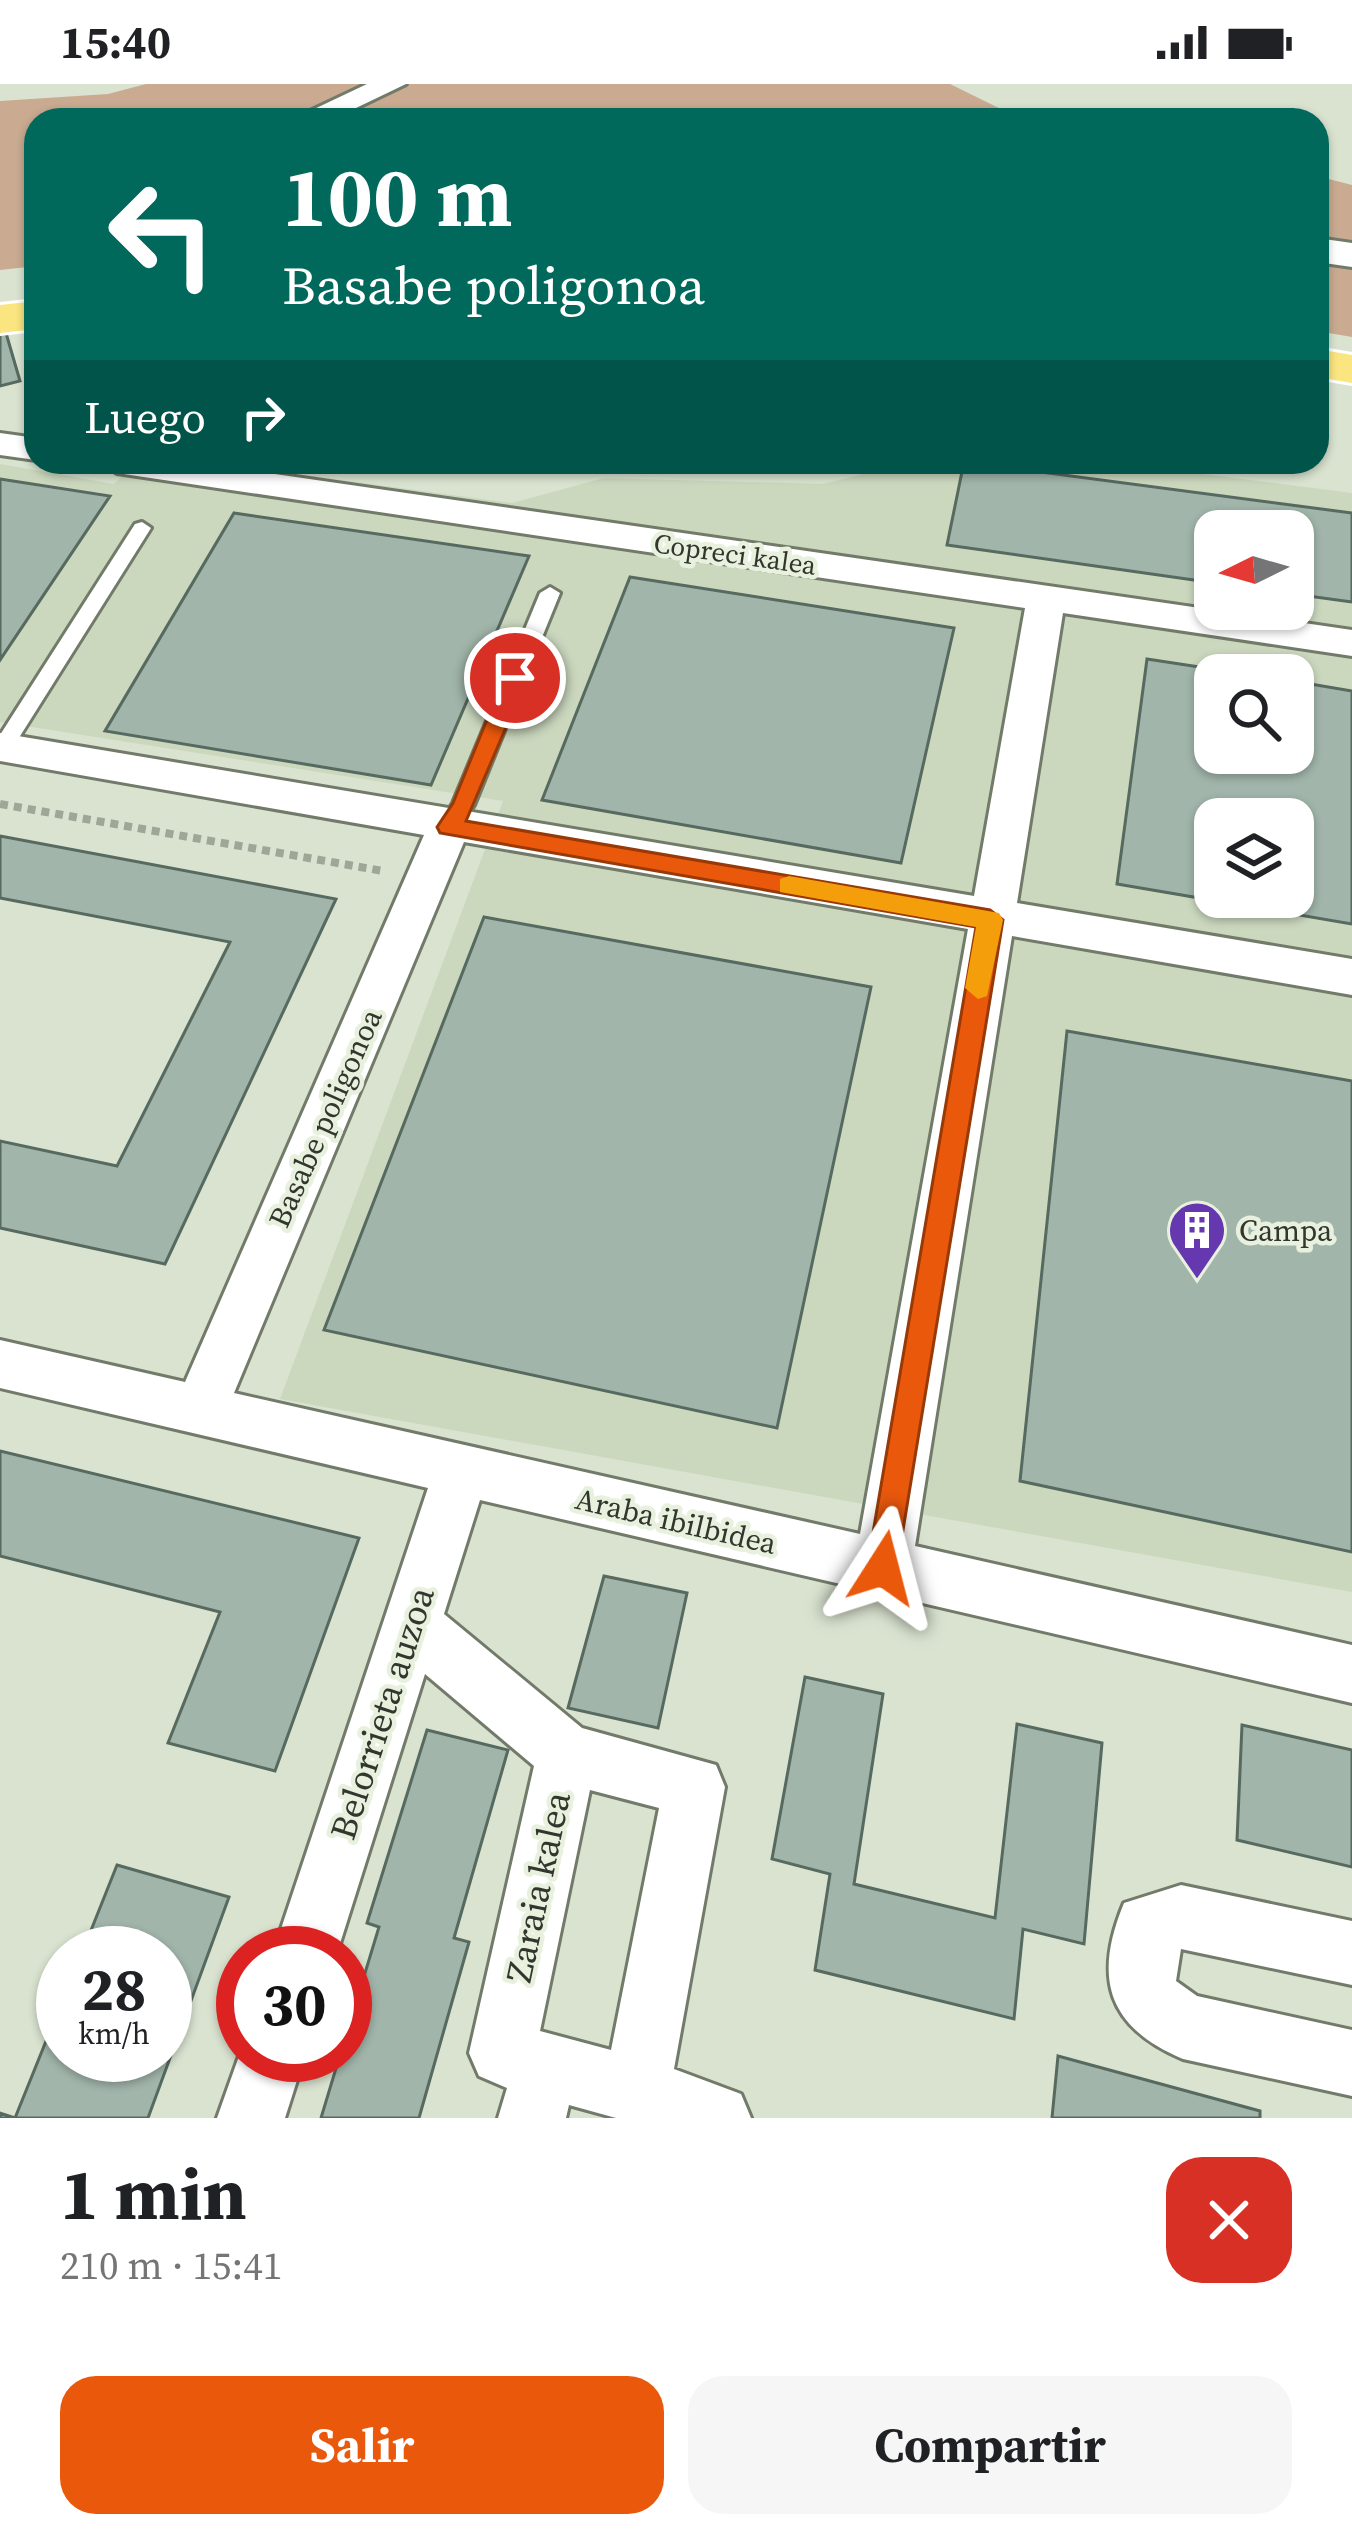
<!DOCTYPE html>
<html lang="es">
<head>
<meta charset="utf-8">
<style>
  body { margin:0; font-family:"Source Serif 4",serif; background:#f6f6f6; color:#202124; height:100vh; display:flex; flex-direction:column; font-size:45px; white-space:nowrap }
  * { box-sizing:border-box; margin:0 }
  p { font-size:39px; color:#757577 }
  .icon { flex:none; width:66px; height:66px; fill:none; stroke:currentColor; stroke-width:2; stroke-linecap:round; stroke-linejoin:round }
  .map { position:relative; height:2034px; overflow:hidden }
  .panel { display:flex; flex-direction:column; background:#fff; flex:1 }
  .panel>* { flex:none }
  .guide { position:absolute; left:24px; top:24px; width:1305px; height:366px; border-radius:36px; box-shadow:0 3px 9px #0004; background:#00695c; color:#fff; overflow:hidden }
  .needle { width:78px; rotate:265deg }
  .tools { position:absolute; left:1194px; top:426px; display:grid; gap:24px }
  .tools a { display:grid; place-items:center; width:120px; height:120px; border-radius:24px; background:#fff; box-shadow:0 3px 9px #0004; font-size:60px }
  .speed { position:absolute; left:36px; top:1842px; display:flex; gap:24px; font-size:60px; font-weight:700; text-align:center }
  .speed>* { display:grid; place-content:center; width:156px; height:156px; border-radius:50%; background:#fff; box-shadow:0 3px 9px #0004; line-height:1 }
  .speed small { font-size:30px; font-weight:400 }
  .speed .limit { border:18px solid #d22; background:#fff; color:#111 }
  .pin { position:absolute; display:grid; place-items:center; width:102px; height:102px; color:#fff; margin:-51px; border:6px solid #fff; border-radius:50%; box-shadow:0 3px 12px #0007 }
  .me { position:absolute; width:132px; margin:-66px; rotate:9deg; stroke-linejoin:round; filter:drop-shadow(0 0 9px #0008) }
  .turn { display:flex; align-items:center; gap:42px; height:252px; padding:0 60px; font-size:54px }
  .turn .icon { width:156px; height:156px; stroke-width:2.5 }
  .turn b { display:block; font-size:84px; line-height:102px }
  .then { display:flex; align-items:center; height:114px; padding:0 60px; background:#0003; gap:24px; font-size:45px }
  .round { display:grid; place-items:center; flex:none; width:126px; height:126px; border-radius:36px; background:#f6f6f6 }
  .overview { display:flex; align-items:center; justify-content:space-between; height:204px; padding:0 60px }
  h1 { font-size:72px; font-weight:700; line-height:90px }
  .cta { display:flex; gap:24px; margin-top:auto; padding:24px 60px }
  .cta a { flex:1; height:138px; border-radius:36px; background:#ea580c; color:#fff; font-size:48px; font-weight:700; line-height:138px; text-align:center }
  .cta a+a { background:#f6f6f6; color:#202124 }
  .status { display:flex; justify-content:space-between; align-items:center; height:84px; padding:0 60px; background:#fff; direction:ltr }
  .status svg { height:33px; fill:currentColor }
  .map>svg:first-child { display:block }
  .built { fill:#cbd8be; fill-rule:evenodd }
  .green { fill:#caab91 }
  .building { fill:#a1b5aa; stroke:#576a60; stroke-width:3; fill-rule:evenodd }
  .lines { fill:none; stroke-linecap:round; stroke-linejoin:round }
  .service-casing { stroke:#727a69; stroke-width:6 }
  .minor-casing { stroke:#727a69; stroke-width:6 }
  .tertiary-casing { stroke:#727a69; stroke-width:6 }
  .primary-casing { stroke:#fff; stroke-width:6 }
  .path { stroke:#9fa698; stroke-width:8; stroke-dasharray:8 6; stroke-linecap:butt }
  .service { fill:#fff; fill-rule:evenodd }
  .minor { fill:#fff; fill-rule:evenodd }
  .tertiary { fill:#fff; fill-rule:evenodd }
  .primary { fill:#fae580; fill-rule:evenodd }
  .route { fill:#ea580c; stroke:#983908; stroke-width:3 }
  .slow { fill:#f59e0b }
  .labels { text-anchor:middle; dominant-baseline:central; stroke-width:9; stroke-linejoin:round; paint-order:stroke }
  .far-street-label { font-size:27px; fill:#33362f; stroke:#e7f1dd }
  .street-label { font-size:30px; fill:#33362f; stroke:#e7f1dd }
  .poi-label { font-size:30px; fill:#33362f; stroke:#e7f1dd; text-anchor:start }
  .near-street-label { font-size:36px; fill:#33362f; stroke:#e7f1dd }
</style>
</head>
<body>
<div class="status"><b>15:40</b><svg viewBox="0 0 49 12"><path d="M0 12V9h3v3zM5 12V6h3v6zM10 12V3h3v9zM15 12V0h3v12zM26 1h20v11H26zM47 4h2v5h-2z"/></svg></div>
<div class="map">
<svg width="1352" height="2034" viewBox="0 0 1352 2034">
  <rect width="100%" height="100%" fill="#dae3d0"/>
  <!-- built -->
  <path class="built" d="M137,378H207L512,419L604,394L823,400L884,385L887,378H1108L1352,409V1508L280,1315L503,717L0,638V380L114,400ZM1215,447H1293V525H1215ZM1215,591H1293V669H1215ZM1215,735H1293V813H1215Z"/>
  <!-- green -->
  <path class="green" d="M146,0H950L1011,30L1041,36H36V182L0,186V17L108,10Z
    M1317,92L1352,101V253L1317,247Z"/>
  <!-- building -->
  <path class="building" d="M6,249L20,297L0,302V250Z
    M964,378L1352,429V518L1293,510V447H1215V499L947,461Z
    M0,395L110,412L0,576Z
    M234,429L529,472L431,701L105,647Z
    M630,493L954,544L901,779L542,716Z
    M1147,575L1252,591H1215V669H1293V597L1352,607V840L1117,800ZM1215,735H1293V813H1215Z
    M0,752L336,815L165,1180L0,1144V1057L117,1082L230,858L0,814Z
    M484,833L871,903L777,1344L324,1246Z
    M1067,947L1352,997V1468L1020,1397Z
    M0,1367L359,1454L275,1687L168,1659L220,1528L0,1472Z
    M604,1492L687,1509L658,1644L568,1624Z
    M805,1593L883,1610L854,1800L995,1834L1017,1640L1102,1659L1084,1860L1023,1845L1014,1935L815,1886L830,1790L772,1775Z
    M1242,1641L1352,1666V1783L1237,1756Z
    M427,1646L508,1666L454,1854L469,1858L419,2034H321L340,1971H345V1955L379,1843L367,1839Z
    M117,1781L229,1813L148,2034H0V2029L15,2034L63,1915V1971H165V1869H82Z
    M1058,1972L1260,2027V2034H1052Z"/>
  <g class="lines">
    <!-- service casing -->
    <g class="service-casing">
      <path id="service" d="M142,438L151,444L10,668L0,669V651L135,440Z
        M550,503L560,509L474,721L457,749H441L438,743L453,719L540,509Z"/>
    </g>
    <!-- minor casing -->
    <g class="minor-casing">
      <path id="minor" d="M367,0H406L331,36H291Z
        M0,349L36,354V376L0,371Z
        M99,378H192L1352,546V572L1063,529L1017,819L1352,875V911L1012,852L915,1462L1352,1561V1619L480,1416L444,1530L582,1644L716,1681L725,1703L674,1985L741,2010L751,2034H616L569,2021L566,2034H498L507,2004L479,1992L469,1969L534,1682L425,1590L337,1869H273L428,1404L0,1304V1256L185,1298L424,751L0,677V649L974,812L1025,524L117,389ZM464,758L968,845L860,1450L234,1309ZM590,1706L659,1724L611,1966L540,1947Z
        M1181,1801L1352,1837V1901L1181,1865L1176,1897L1197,1912L1352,1946V2012L1183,1975C1107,1943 1093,1894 1124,1819Z
        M243,1961V1971H305L285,2034H217Z"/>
    </g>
    <!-- tertiary casing -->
    <g class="tertiary-casing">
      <path id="tertiary" d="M1317,154L1352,159V183L1317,178Z"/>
    </g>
    <!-- primary casing -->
    <g class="primary-casing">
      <path id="primary" d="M36,217V245L0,249V221Z
        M1317,265L1352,271V299L1317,293Z"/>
    </g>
    <!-- path -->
    <path class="path" d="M0,720L383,787"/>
    <!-- service -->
    <use href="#service" class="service"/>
    <!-- minor -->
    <use href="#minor" class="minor"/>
    <!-- tertiary -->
    <use href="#tertiary" class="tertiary"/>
    <!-- primary -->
    <use href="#primary" class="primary"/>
  </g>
  <!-- route -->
  <path class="route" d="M515,586L527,594L466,737L990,826L1003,836L895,1495L883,1499L872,1495L867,1484L976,843L440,749L437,743L453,719L504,594Z"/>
  <!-- slow -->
  <path class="slow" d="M789,792L999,829L1003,836L987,912L978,915L965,904L976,843L780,808V795Z"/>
  <!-- icons -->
  <defs>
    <g id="building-pin" transform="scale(3)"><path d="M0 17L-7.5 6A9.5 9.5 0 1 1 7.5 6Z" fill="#6538b0" stroke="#e7f1dd"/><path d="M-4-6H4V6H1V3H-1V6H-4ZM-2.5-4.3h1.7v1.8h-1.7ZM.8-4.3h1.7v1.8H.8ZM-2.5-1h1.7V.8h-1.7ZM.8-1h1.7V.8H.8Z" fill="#fff"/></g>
  </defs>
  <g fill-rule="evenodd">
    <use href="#building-pin" x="1197" y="1146"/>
  </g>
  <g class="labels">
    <!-- far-street labels -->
    <g class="far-street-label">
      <text transform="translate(735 470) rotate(8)">Copreci kalea</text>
    </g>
    <!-- street labels -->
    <g class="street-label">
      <text transform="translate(325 1034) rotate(-66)">Basabe poligonoa</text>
      <text transform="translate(676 1437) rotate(13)">Araba ibilbidea</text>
    </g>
    <!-- poi labels -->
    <g class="poi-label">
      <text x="1239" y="1146">Campa</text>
    </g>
    <!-- near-street labels -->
    <g class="near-street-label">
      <text transform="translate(382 1629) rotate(-72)">Belorrieta auzoa</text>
      <text transform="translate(538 1803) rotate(-78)">Zaraia kalea</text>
    </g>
  </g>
</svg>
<div class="tools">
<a><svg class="needle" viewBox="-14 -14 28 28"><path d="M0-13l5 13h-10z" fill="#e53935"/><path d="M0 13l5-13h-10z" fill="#757577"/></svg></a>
<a><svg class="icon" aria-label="search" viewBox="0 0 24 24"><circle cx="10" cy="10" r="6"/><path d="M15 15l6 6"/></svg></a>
<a><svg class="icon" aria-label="layers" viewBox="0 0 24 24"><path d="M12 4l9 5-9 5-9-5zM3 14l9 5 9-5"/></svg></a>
</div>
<div class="speed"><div>28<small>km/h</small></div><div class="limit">30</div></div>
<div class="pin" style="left:515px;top:594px;background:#d93025"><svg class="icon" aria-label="arrive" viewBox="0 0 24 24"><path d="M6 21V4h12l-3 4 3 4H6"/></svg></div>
<svg class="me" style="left:883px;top:1484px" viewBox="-20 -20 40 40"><path d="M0-17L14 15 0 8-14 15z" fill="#ea580c" stroke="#fff" stroke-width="4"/></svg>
<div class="guide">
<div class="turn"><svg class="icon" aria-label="left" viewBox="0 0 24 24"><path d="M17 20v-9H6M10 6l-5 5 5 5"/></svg><div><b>100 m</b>Basabe poligonoa</div></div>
<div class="then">Luego<svg class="icon" aria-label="right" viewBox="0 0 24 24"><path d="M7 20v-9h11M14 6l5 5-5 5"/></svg></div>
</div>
</div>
<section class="panel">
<div class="overview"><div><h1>1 min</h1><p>210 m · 15:41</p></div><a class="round" style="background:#d93025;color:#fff"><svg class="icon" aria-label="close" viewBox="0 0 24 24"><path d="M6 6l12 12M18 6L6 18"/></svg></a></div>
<div class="cta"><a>Salir</a><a>Compartir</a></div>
</section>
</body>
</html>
